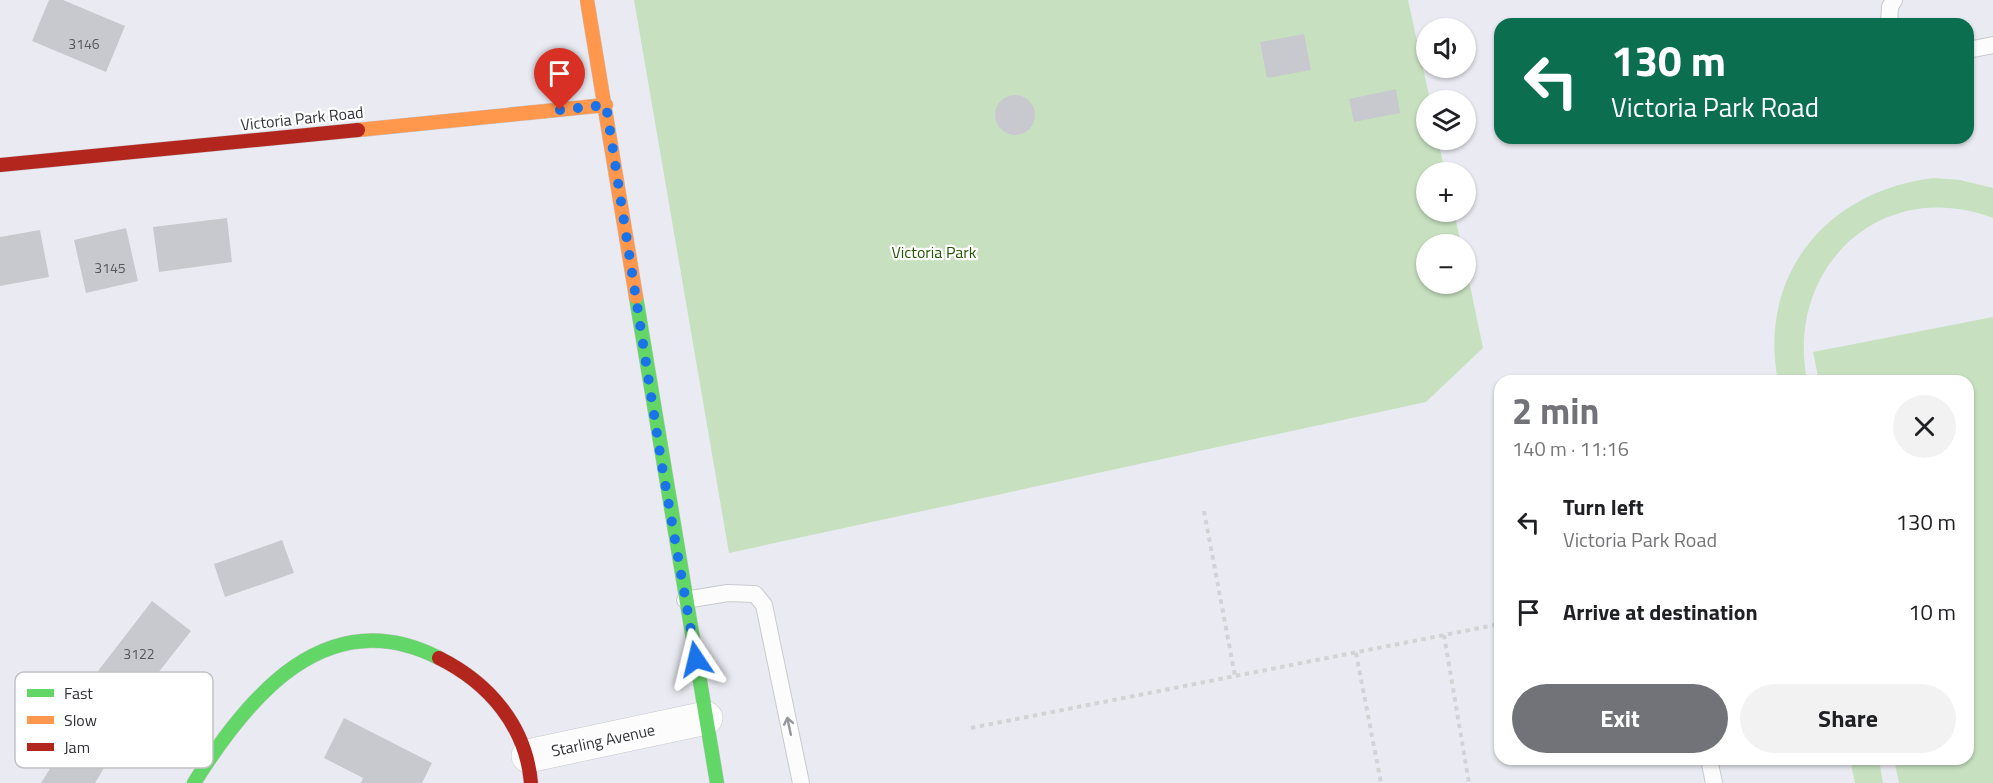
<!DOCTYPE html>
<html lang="en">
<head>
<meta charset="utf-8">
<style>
  body { margin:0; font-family:"Titillium Web",sans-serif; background:#f2f2f2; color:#202124; height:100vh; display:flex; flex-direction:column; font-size:22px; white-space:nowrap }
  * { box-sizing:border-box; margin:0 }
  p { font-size:20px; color:#757577 }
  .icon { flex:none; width:33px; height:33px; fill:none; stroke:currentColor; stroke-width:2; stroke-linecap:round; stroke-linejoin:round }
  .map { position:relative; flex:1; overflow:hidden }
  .details { position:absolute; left:1494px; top:375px; width:480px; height:390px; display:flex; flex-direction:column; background:#fff; border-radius:18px; box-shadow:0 2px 4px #0004 }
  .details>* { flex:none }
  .hud { position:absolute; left:1494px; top:18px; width:480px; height:126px; border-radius:18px; box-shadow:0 2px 4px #0004; background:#0b6e4f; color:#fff; overflow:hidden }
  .controls { position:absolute; left:1416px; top:18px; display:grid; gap:12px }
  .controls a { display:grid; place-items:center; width:60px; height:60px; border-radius:50%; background:#fff; box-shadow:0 2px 4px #0004; font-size:30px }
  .pin { position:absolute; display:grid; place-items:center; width:51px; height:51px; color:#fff; margin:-62px -26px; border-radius:50% 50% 50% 0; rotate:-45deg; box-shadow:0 0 6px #0007 }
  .pin .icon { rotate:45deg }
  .me { position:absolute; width:66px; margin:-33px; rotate:350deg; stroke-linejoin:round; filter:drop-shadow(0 0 4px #0008) }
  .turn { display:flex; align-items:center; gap:21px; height:126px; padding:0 18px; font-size:27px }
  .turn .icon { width:78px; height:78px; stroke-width:2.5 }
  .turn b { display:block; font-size:42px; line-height:51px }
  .round { display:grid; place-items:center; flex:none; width:63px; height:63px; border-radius:32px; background:#f2f2f2 }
  .head { display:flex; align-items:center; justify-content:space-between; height:102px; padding:0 18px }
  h1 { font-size:36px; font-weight:700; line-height:45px; color:#727378 }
  .cta { display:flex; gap:12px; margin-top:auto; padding:12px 18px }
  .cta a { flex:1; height:69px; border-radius:36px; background:#727378; color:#fff; font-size:24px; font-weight:700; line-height:69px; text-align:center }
  .cta a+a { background:#f2f2f2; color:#202124 }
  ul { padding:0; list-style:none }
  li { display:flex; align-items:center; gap:18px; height:90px; padding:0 18px }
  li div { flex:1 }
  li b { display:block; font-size:22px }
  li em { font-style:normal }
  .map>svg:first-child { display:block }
  .green { fill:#c7e1c0 }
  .building { fill:#c8c9ce }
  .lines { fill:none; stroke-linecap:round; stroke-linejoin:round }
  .lane-casing { stroke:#c8c9ce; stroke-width:18 }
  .street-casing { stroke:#c8c9ce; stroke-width:34 }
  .fast-casing { stroke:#c8c9ce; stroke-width:15 }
  .slow-casing { stroke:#c8c9ce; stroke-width:15 }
  .jam-casing { stroke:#c8c9ce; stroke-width:15 }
  .path { stroke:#d2d3d5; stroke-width:4; stroke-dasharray:4.5 4.5; stroke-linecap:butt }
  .lane { stroke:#fcfcfd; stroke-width:16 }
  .street { stroke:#fcfcfd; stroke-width:33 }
  .fast { stroke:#63d668; stroke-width:14 }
  .slow { stroke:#ff974d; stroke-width:14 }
  .jam { stroke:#b3261e; stroke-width:14 }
  .oneway { stroke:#96979a }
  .route { stroke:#1a73e8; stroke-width:10; stroke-dasharray:0 18 }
  .labels { text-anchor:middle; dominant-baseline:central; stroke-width:4.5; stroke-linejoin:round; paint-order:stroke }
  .number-label { font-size:14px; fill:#57585d }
  .street-label { font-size:16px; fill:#313237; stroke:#fff }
  .park-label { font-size:16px; fill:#265606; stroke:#fff }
  .key { fill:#fff; stroke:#c1c2c3; stroke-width:1.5 }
  .key-label { font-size:16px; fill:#313237 }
</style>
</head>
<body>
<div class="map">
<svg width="1993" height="783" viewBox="0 0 1993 783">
  <rect width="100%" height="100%" fill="#eaebf2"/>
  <!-- green -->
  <path class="green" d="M634,0H1408L1430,100H1426V140H1438L1445,172H1426V212H1454L1461,244H1426V284H1466V266L1483,348L1426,402L729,553Z
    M1934,178L1960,180L1993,188V218C1881,176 1785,267 1807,381H1778C1757,273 1829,190 1934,178Z
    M1993,317V783H1899L1894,759H1968V381H1819L1813,352Z
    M1850,759H1879L1883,783H1855Z"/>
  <!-- building -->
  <path class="building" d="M49,0H63L125,26L106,72L32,41Z
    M1304,34L1311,70L1267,78L1260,42Z
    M1396,89L1400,113L1354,122L1349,99Z
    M995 115a20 20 0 1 1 40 0a20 20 0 1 1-40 0Z
    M227,218L232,262L159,272L153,227Z
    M126,228L138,281L86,293L74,240Z
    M40,230L49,277L0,286V237Z
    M282,540L294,573L225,597L214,564Z
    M152,601L191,631L136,701L98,671Z
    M83,716L121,740L95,783H41Z
    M344,718L432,763L422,783H361L363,778L324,758Z"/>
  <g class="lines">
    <!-- lane casing -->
    <g class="lane-casing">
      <path id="lane" d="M1889,24L1890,7L1894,0
        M1968,50L1993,45
        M685,600L728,593L755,594L764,605L801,783
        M1709,759L1714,783"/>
    </g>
    <!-- street casing -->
    <g class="street-casing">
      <path id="street" d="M528,756L706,718"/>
    </g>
    <!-- fast casing -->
    <g class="fast-casing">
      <path id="fast" d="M636,297L717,783
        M194,783C247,698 326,600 439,658"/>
    </g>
    <!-- slow casing -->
    <g class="slow-casing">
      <path id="slow" d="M587,0L636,297
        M358,130L606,105"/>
    </g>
    <!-- jam casing -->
    <g class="jam-casing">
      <path id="jam" d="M0,165L358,130
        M439,658C489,683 526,726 531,783"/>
    </g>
    <!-- path -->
    <path class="path" d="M1204,511L1235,676
      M1444,635L1469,783
      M1356,653L1381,783
      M971,728L1500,624"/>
    <!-- lane -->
    <use href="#lane" class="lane"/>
    <!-- street -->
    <use href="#street" class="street"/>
    <!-- fast -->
    <use href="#fast" class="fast"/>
    <!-- slow -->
    <use href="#slow" class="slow"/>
    <!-- jam -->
    <use href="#jam" class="jam"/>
  </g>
  <!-- one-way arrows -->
  <defs><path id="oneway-shaft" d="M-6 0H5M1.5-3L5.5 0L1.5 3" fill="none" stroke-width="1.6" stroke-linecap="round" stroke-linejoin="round" transform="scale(1.5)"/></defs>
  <use class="oneway" href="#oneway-shaft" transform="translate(789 726) rotate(-102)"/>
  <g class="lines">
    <!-- route -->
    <path class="route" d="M560,110L606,105L662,466L696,659"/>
  </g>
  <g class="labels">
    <!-- number labels -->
    <g class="number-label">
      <text x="84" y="43">3146</text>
      <text x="110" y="267">3145</text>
      <text x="139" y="653">3122</text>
    </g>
    <!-- street labels -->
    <g class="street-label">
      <text transform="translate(302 118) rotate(-6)">Victoria Park Road</text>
      <text transform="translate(603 740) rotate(-12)">Starling Avenue</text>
    </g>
    <!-- park labels -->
    <g class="park-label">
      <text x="934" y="252">Victoria Park</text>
    </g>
  </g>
  <!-- legend -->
  <rect x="15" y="672" width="198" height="96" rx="9" class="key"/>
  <rect x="27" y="689" width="27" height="8" fill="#63d668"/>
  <rect x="27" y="716" width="27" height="8" fill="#ff974d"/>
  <rect x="27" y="743" width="27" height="8" fill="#b3261e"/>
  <g class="key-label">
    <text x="64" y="699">Fast</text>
    <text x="64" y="726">Slow</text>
    <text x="64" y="753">Jam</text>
  </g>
</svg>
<div class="controls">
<a><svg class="icon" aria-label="sound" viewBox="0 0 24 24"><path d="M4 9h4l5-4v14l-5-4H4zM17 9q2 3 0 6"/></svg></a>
<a><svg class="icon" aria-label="layers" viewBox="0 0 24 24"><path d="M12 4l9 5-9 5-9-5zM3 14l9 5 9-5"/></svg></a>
<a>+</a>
<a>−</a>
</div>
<div class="pin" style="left:560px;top:110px;background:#d93025"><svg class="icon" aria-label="arrive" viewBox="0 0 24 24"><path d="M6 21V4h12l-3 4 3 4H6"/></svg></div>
<svg class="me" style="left:696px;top:659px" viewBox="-20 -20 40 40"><path d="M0-17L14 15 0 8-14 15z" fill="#1a73e8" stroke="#fff" stroke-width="4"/></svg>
<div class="hud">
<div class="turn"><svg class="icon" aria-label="left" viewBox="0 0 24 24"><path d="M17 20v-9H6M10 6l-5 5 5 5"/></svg><div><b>130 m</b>Victoria Park Road</div></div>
</div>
<section class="details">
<div class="head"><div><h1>2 min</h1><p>140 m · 11:16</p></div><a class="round"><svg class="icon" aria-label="close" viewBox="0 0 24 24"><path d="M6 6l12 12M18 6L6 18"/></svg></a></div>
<ul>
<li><svg class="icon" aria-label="left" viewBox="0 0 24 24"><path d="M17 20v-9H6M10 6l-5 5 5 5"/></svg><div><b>Turn left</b><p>Victoria Park Road</p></div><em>130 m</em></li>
<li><svg class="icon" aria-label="arrive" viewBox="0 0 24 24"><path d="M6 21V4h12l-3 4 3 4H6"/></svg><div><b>Arrive at destination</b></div><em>10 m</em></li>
</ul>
<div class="cta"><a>Exit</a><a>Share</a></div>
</section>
</div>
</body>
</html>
